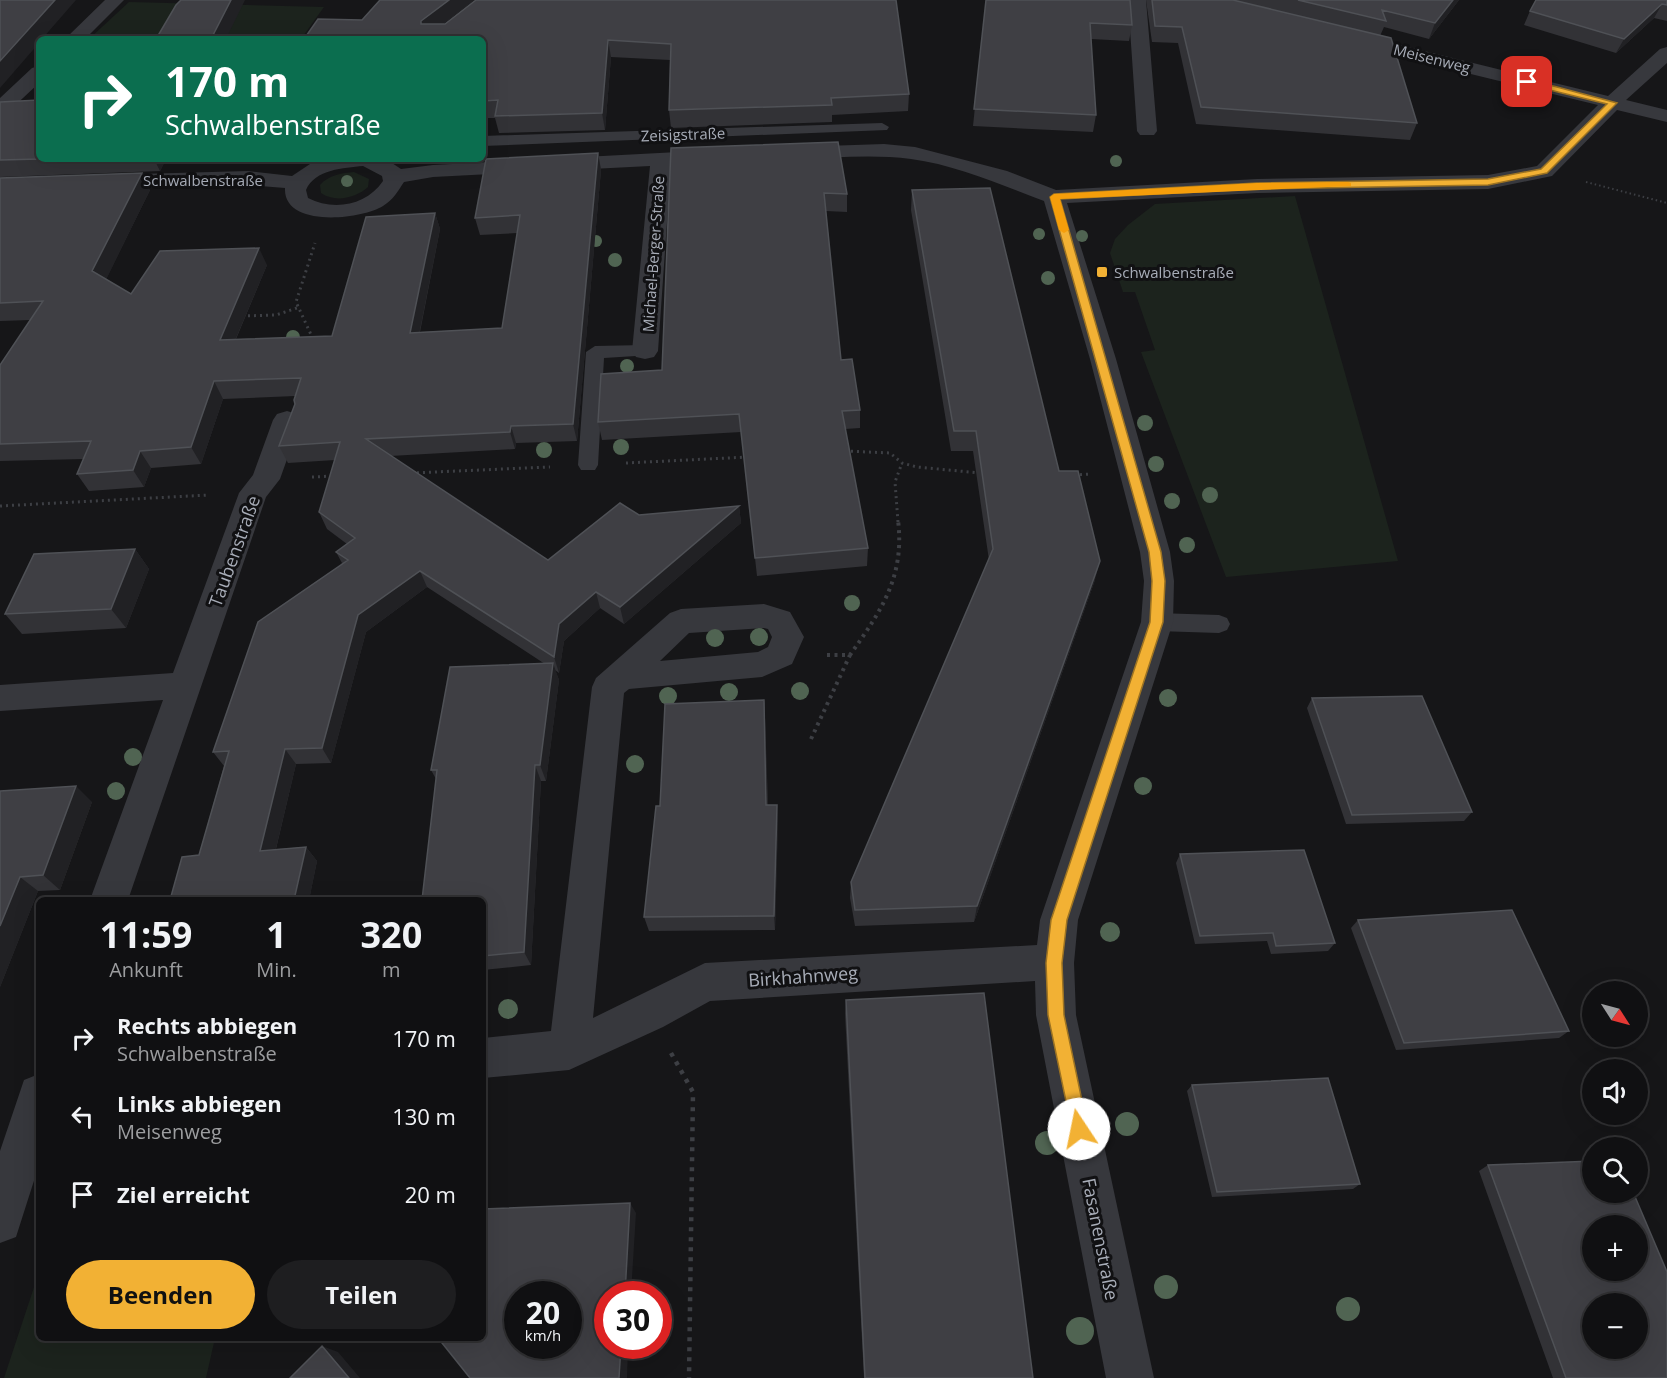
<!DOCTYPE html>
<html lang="de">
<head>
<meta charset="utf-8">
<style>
  body { margin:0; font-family:"Open Sans",sans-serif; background:#1e1e20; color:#f1f3f6; height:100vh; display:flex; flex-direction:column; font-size:22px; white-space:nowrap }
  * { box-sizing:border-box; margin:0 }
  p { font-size:20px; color:#9c9d9f }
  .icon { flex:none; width:33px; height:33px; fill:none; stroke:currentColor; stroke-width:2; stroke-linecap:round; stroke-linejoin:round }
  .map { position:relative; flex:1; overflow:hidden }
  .sheet { position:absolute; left:36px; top:897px; width:450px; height:444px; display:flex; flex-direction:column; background:#101012; border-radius:9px; box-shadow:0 6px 24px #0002,0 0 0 2px #303032 }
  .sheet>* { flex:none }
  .banner { position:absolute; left:36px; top:36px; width:450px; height:126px; border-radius:9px; box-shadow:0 6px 24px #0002,0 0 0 2px #303032; background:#0b6e4f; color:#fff; overflow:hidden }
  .needle { width:39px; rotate:126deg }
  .fabs { position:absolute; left:1582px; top:981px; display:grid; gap:12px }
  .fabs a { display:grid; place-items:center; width:66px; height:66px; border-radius:50%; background:#101012; box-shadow:0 6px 24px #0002,0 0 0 2px #303032; font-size:30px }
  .speed { position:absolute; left:504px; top:1281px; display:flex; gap:12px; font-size:30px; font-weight:700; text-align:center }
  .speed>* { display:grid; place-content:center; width:78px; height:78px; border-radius:50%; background:#101012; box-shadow:0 6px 24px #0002,0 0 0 2px #303032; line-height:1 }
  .speed small { font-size:15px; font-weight:400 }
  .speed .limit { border:9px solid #d22; background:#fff; color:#111 }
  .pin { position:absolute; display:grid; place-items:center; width:51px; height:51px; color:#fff; margin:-26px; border-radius:12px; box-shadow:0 3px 9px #0006 }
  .me { position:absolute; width:66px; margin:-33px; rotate:349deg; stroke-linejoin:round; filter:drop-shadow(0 0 4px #0008) }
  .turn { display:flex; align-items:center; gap:21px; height:126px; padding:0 30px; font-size:27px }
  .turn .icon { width:78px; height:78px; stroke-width:2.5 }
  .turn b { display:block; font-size:42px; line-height:51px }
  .eta { display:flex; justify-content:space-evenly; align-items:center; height:102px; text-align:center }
  .eta b { font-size:36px; font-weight:700; line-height:42px }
  .button { display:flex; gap:12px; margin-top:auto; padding:12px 30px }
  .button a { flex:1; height:69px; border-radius:36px; background:#f2b134; color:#111; font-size:24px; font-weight:700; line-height:69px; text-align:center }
  .button a+a { background:#1e1e20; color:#f1f3f6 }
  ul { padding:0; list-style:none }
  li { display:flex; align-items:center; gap:18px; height:78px; padding:0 30px }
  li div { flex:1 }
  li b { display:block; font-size:22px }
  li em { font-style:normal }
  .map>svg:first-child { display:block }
  .green { fill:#1c231d }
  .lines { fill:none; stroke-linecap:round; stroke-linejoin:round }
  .path-far3 { stroke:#3d3f44; stroke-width:2; stroke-dasharray:1.5 3; stroke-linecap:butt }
  .path-far2 { stroke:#3d3f44; stroke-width:3; stroke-dasharray:2 4; stroke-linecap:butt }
  .path-far1 { stroke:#3d3f44; stroke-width:4; stroke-dasharray:3 4.5; stroke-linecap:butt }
  .path { stroke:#3d3f44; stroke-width:4.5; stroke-dasharray:4 6; stroke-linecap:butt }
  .service { fill:#37383d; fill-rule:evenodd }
  .minor { fill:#37383d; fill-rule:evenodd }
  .tree { fill:#506452 }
  .wall { fill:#323236 }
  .shaded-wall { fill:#212124 }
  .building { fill:#3f3f44; stroke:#4f5156; stroke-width:1.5; fill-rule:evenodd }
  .route { fill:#f2b134; stroke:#9d7322; stroke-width:1.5 }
  .slow { fill:#f59e0b }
  .poi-dot { fill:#f2b134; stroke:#111113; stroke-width:2 }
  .labels { text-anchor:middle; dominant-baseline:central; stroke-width:6; stroke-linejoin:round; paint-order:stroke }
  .far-street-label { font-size:15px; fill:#a8adb8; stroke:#111113 }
  .far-poi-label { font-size:15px; fill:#a8adb8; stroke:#111113; text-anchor:start }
  .street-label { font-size:18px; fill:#a8adb8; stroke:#111113 }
</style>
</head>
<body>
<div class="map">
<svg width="1667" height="1378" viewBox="0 0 1667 1378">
  <rect width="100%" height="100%" fill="#161618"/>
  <!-- green -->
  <path class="green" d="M129,2L324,7L301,39H89Z
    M354,172L369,179L368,187C356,198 335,203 321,193L320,185C329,175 341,173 354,172Z
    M1295,196L1398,561L1226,577L1141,352L1155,350L1135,292H1123L1110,253L1115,239L1128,225L1155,204Z
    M39,1272V1338H215L206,1378H4Z"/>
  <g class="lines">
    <!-- path-far3 -->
    <path class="path-far3" d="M1586,182L1667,203"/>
    <!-- path-far2 -->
    <path class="path-far2" d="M242,316L276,315L297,308
      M313,339L296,302L315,243
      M845,451L890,453L902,463L917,467L980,473
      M626,463L748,457
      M411,473L550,467
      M1074,475L1091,474
      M312,477L334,476
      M0,506L209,495
      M898,522L895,482L902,463"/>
    <!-- path-far1 -->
    <path class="path-far1" d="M827,655H850C881,611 905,577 898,520
      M811,739L850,655"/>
    <!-- path -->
    <path class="path" d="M671,1053L693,1092L689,1378"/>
    <!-- service -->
    <path class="service" d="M882,123L889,127L887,130L483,146V136Z
      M645,345L654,351L652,355L604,358L598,465L595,470H581L578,465L586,352L595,346Z
      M1157,613L1219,615L1227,618L1230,624L1227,630L1219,633L1157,631L1149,628L1146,622L1149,616Z"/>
    <!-- minor -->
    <path class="minor" d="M105,0H124L85,39H65Z
      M1128,0H1146L1157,131L1154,135H1140L1137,131Z
      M1351,33L1608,96L1660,49L1667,47V63L1626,100L1667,110V122L1617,110L1552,176L1488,189L1257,193L1067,203L1116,359L1170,552L1174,581L1173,622L1078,920L1074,963L1076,1015L1154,1378H1106L1036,1015L1035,981L710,1001L663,1027L569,1070L483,1078V1038L551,1031L592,687L596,678L670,613L681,609L764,604L790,612L804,637L792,664L762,677L629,689L624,693L593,1018L705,963L1037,945L1040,920L1141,622L1144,581L1140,552L1090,359L1044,201C1002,185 956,165 911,159C873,154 833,158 795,159L788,157L784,153L788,149L795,147L884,144L915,147L1007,171L1056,190L1257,179L1488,175L1537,166L1598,105L1344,43L1342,39L1344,35ZM764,628L768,629L772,637L768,647L758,652L660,661L689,633Z
      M39,66V83L7,113L0,115V98L32,68Z
      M716,150L724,151L727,156L724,161L671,165L658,351L654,357L645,359L636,357L632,351L650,166L433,177L404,182C398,191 393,200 383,206C360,220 283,228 285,188L248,185L102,189L94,187L91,182L94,177L102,175L248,171L292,176L310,164L326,159H386L401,169L433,165ZM363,166L382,176L383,181C366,206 333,211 308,198L306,190C315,169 344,168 363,166Z
      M287,411L297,414L301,420L280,479L266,497L128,900H90L163,700L0,711V685L173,673L239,493L253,475L273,420L277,414Z
      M39,1074V1165L16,1237L0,1243V1151L24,1080Z"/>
  </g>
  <!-- trees -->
  <g class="tree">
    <circle cx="1116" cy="161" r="6"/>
    <circle cx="347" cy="181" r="6"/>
    <circle cx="1039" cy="234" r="6"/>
    <circle cx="1082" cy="236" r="6"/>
    <circle cx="596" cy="241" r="6"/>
    <circle cx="615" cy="260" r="7"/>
    <circle cx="1048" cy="278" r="7"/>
    <circle cx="293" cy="337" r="7"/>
    <circle cx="627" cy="366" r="7"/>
    <circle cx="1145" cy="423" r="8"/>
    <circle cx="621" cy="447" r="8"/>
    <circle cx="544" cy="450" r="8"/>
    <circle cx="1156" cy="464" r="8"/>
    <circle cx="1210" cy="495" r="8"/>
    <circle cx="1172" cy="501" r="8"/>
    <circle cx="1187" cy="545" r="8"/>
    <circle cx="852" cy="603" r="8"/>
    <circle cx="759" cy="637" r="9"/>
    <circle cx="715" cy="638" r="9"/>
    <circle cx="800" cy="691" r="9"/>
    <circle cx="729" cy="692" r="9"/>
    <circle cx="668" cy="696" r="9"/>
    <circle cx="1168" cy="698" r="9"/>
    <circle cx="133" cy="757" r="9"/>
    <circle cx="635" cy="764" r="9"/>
    <circle cx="1143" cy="786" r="9"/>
    <circle cx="116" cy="791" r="9"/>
    <circle cx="1110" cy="932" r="10"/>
    <circle cx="508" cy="1009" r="10"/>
    <circle cx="1127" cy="1124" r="12"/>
    <circle cx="1047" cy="1143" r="12"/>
    <circle cx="1166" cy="1287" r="12"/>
    <circle cx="1348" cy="1309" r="12"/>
    <circle cx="1080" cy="1331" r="14"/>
  </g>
  <!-- wall -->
  <path class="wall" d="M380,0H474L443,24H445L476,0L909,94L908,111L832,115V122L671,128L669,110L670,60L611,57L605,130L499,133L495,118H483V39L362,20Z
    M986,0L1132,25L1129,41L1091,39L1096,115L1093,132L973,126Z
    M1146,0H1459L1429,39L1384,27L1380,36L1417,123L1410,140L1196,124L1178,43L1152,42Z
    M1667,0V21L1654,18L1616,53L1524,25L1530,11Z
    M39,100V159H166L160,171L0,177V102Z
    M671,148L847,194V212L826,211L841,360L860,410V428L845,429L868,548L867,566L757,576L741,432L602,440L598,422L662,370Z
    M598,153L601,170L577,441L516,443L515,449L390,456L548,560L639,515L739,506L741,523L624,624L600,608L564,641L559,673L555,670L559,680L546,781H541L531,965L483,970V900L436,779L431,770L545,664L427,587L366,632L331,763L296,764L276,849L306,847L317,861L309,900H170L199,855L224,766L213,752L342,563L336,552L347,544L327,529L319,512L335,460L288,463L279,446L295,404V396L223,399L201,464L151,468L144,487L89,491L77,474L84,459L0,461V365L30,320L0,321V178L150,190L106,279L131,294L267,265L236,339L332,336L435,213L440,229L420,332L502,328L517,233L480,235L475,218Z
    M912,190L1059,471L1095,580L974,922L855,926L850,898L851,882L989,560L973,451H951L911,210Z
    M135,549L149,569L126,628L22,634L5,614Z
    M1312,698L1472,812L1464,821L1346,824L1307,708Z
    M764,700L765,717L768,805L778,820L775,930L649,931L644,917L660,806Z
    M0,791L92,802L60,890L38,891L0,987Z
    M1180,854L1335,943L1328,951L1271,954L1267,941L1195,944L1176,863Z
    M1358,920L1569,1031L1559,1038L1396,1050L1351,928Z
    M846,1000L1033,1378H864L845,1014Z
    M1192,1085L1360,1184L1353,1189L1212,1197L1187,1091Z
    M1488,1165L1667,1378H1553L1479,1171Z"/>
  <!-- shaded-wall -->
  <path class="shaded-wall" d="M55,0H76L42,39H39V43L0,88V61Z
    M231,0H245L226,39H211Z
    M449,0H474L426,37L421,24V21Z
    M1453,0H1459L1429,39L1435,23Z
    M1662,4L1654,18L1616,53L1624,39Z
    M608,40L611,57L605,130L602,113Z
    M598,153L601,170L577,441L573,424Z
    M154,159H166L160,171Z
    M142,173L150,190L102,288L92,271Z
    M435,213L440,229L416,350L410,333Z
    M259,248L267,265L228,357L220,340Z
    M214,381L223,399L201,464L191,447Z
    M511,426L516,443L515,449L510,432Z
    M140,451L151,468L144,487L133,470Z
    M739,506L741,523L624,624L620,607Z
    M135,549L149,569L126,628L111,609Z
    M1100,561L1095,580L974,922L977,906Z
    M420,571L427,587L366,632L331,763L322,748L358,615Z
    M596,592L600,608L564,641L559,673L554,657L559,624Z
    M553,663L559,680L546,781L540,765Z
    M764,700L765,717L768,820L766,805Z
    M285,749L296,764L272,865L260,851Z
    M535,765L541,781L531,965L524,952Z
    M76,786L92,802L60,890L43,875Z
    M777,805L778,820L775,930L774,916Z
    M306,847L317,861L309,900H294Z
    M20,877L38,891L0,987V926Z
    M630,1203L636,1213L631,1294H625Z
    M322,1346L338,1352L360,1378H349Z
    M621,1346H628L627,1378H620Z"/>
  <!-- building -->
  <path class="building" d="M0,0H55L0,61Z
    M181,0H231L211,39H156L176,5Z
    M380,0H449L421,21V24H445L476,0H896L909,94L831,98L832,105L669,110L671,44L608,40L602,113L495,116L498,100L483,101V39H304L318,19L362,20Z
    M986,0H1130L1132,25L1090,23L1096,115L974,109Z
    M1152,0H1233L1391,38L1417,123L1201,107L1182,27L1155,26Z
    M1298,0H1453L1435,23L1382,10L1386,21Z
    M1536,0H1667V5L1662,4L1624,39L1530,11Z
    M39,100V159L0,160V102Z
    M838,142L847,194L824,193L841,360L852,359L860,410L842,411L868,548L755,558L739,414L598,422L601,374L662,370L671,148Z
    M598,153L573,424L511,426L510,432L366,439L548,560L620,503L639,515L739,506L620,607L596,592L559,624L554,657L420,571L358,615L322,748L285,749L260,851L306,847L294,900H170L182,857L199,855L229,751L213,752L258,622L348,560L336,552L355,538L319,512L340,442L279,446L295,404L294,400L301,378L214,381L191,447L140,451L133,470L77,474L91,441L0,444V365L43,301L0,303V178L142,173L92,271L131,294L160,251L259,248L220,340L332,336L366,217L435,213L410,333L502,328L520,215L475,218L486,159Z
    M990,188L1059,471H1078L1100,561L977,906L855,910L851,882L993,549L976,431H954L912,190Z
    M135,549L111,609L5,614L34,554Z
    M553,663L540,765H535L524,952L483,956V900H422L437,770H431L450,667Z
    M1422,696L1472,812L1352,815L1312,698Z
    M764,700L766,805H777L774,916L644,917L656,806H660L665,704Z
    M76,786L43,875L20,877L0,926V791Z
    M1304,850L1335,943L1276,946L1273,933L1200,936L1180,854Z
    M1512,910L1569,1031L1404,1043L1358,920Z
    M984,993L1033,1378H865L846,1000Z
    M1328,1078L1360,1184L1217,1192L1192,1085Z
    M1593,1161V1192H1633L1667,1272V1378H1566L1488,1165ZM1593,1226H1638V1270H1593ZM1593,1304H1638V1348H1593Z
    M630,1203L625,1294H608V1346H621L619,1378H470L438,1338H483V1209ZM518,1294H568V1346H518Z
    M322,1346L349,1378H290Z"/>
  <!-- route -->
  <path class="route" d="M1527,79L1617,103L1547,173L1488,185L1257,189L1060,199L1161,552L1165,581L1163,622L1067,920L1062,963L1064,1015L1088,1129L1085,1135L1079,1137L1073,1135L1048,1015L1046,963L1051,920L1150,622L1152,581L1149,552L1050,197L1054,194L1257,183L1488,179L1541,169L1607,104L1525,84Z"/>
  <!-- slow -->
  <path class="slow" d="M1348,182L1351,183V186L1060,199L1069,230L1064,233L1059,230L1050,197L1054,194L1257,183Z"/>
  <!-- markers -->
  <rect class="poi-dot" x="1096" y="266" width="12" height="12" rx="3"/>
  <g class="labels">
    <!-- far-street labels -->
    <g class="far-street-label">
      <text transform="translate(1432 58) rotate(14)">Meisenweg</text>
      <text transform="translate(683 134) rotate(-2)">Zeisigstraße</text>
      <text x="203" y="180">Schwalbenstraße</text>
      <text transform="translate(653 254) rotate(-86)">Michael-Berger-Straße</text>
    </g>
    <!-- far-poi labels -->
    <g class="far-poi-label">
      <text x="1114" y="272">Schwalbenstraße</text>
    </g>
    <!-- street labels -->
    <g class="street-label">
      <text transform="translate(234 551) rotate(-70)">Taubenstraße</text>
      <text transform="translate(803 976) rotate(-4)">Birkhahnweg</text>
      <text transform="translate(1101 1239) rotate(79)">Fasanenstraße</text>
    </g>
  </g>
</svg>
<div class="fabs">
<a><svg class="needle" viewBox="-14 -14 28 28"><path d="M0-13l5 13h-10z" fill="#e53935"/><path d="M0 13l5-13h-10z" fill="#9c9d9f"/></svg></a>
<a><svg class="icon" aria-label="sound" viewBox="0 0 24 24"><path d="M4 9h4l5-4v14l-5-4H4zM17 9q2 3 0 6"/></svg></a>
<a><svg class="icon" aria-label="search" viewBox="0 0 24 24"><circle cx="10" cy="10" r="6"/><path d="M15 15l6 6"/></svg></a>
<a>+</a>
<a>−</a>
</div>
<div class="speed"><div>20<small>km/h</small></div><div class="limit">30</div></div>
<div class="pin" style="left:1527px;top:82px;background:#d93025"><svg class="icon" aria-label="arrive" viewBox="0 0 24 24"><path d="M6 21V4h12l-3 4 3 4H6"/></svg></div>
<svg class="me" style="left:1079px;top:1129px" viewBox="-20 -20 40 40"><circle r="19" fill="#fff"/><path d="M0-13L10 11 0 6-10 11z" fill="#f2b134"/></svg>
<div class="banner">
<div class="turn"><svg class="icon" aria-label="right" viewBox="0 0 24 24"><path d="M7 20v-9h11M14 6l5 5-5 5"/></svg><div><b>170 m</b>Schwalbenstraße</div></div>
</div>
<section class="sheet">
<div class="eta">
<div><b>11:59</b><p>Ankunft</p></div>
<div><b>1</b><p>Min.</p></div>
<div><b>320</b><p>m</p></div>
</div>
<ul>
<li><svg class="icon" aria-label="right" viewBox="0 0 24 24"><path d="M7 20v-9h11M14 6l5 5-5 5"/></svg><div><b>Rechts abbiegen</b><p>Schwalbenstraße</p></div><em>170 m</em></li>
<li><svg class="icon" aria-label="left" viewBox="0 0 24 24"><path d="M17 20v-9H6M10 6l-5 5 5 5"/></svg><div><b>Links abbiegen</b><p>Meisenweg</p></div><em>130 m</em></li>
<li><svg class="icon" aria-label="arrive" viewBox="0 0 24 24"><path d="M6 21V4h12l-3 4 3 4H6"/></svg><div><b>Ziel erreicht</b></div><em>20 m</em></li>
</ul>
<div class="button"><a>Beenden</a><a>Teilen</a></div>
</section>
</div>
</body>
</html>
